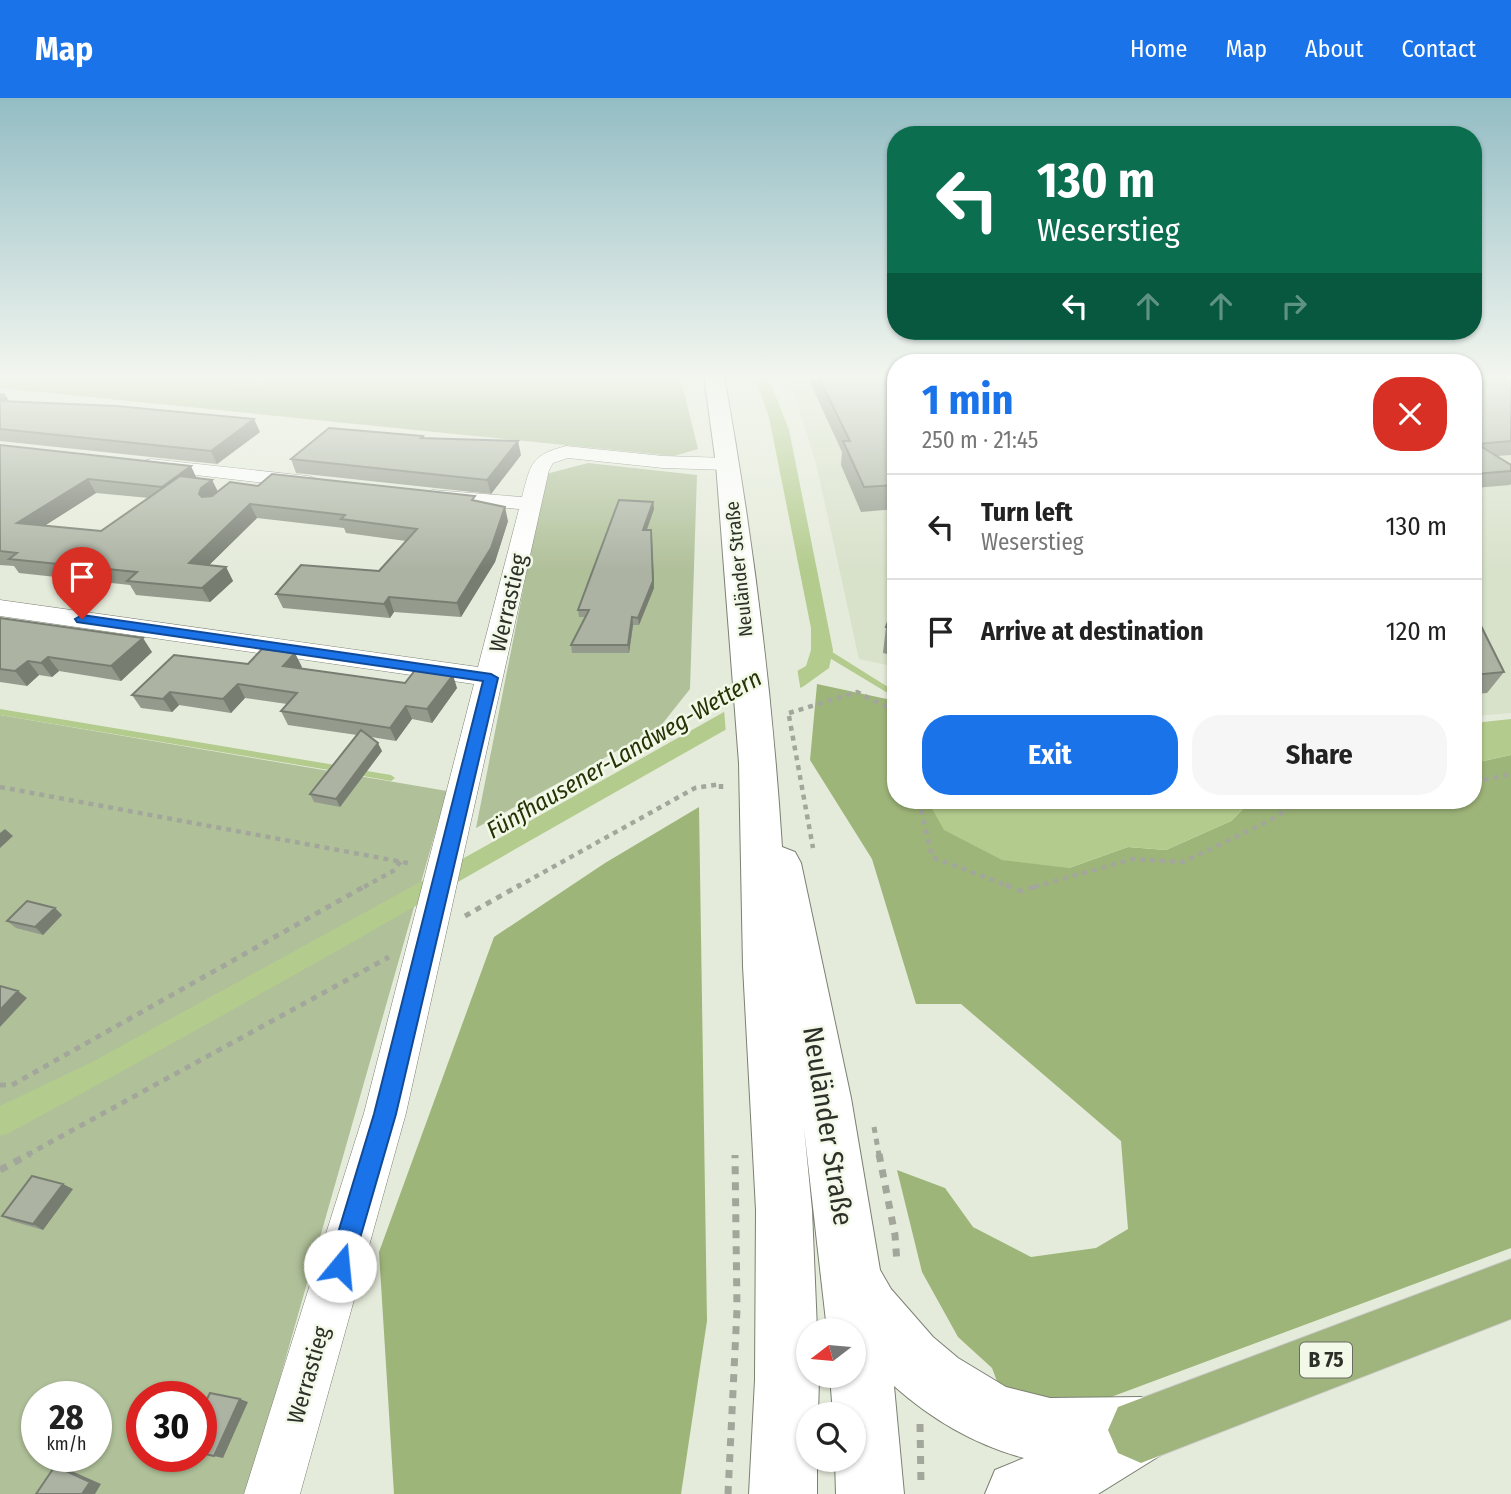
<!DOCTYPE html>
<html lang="en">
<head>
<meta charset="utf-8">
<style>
  body { margin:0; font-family:"Fira Sans Condensed",sans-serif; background:#f6f6f6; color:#222; height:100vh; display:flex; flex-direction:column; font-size:26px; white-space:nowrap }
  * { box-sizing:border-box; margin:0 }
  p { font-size:23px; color:#767676 }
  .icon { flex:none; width:38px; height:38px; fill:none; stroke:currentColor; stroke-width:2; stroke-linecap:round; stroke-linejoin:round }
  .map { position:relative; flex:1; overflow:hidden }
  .side { position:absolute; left:887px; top:256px; width:595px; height:455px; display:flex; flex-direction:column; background:#fff; border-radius:28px; box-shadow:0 2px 5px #0004 }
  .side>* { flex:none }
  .guide { position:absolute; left:887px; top:28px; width:595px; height:214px; border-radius:28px; box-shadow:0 2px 5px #0004; background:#0b6e4f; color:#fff; overflow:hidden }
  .needle { width:46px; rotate:254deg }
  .controls { position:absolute; left:796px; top:1220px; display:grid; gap:14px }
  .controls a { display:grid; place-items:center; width:70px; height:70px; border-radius:50%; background:#fff; box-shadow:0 2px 5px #0004; font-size:35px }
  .speed { position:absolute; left:21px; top:1283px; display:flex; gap:14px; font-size:35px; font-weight:700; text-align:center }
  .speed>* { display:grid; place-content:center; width:91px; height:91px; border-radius:50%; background:#fff; box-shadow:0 2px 5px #0004; line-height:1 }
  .speed small { font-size:18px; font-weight:400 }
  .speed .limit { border:10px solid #d22; background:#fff; color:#111 }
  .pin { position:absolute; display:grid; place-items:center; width:60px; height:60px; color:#fff; margin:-72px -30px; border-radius:50% 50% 50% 0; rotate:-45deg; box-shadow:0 0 7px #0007 }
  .pin .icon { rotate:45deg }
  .me { position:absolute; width:77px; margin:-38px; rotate:17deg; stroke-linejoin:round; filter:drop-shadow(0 0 5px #0008) }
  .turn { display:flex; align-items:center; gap:24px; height:147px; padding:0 35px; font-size:32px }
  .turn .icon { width:91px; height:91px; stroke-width:2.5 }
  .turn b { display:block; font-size:49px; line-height:60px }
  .lanes { display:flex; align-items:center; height:66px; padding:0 35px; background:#0003; justify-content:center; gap:35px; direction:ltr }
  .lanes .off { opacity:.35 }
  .round { display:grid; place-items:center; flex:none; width:74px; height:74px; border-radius:28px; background:#f6f6f6 }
  .summary { display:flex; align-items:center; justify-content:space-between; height:119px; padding:0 35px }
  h1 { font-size:42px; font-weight:700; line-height:52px; color:#1a73e8 }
  .primary-button { display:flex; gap:14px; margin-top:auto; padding:14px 35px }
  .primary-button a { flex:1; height:80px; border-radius:28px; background:#1a73e8; color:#fff; font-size:28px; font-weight:700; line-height:80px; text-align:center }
  .primary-button a+a { background:#f6f6f6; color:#222 }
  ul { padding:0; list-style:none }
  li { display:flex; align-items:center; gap:21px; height:105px; padding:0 35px; border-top:2px solid #e0e0e0 }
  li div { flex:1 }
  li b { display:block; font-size:26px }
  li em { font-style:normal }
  header { display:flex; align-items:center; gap:42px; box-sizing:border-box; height:98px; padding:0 35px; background:#1a73e8; color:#fff }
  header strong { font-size:33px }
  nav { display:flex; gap:38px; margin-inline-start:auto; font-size:24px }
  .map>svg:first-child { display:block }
  .built { fill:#d8e1ca }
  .green { fill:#b0c099; fill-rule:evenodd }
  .forest { fill:#9eb579 }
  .water { fill:#b3cb8d }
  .pier { fill:#e5ebdb }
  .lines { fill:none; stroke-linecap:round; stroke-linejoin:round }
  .stream { fill:#b3cb8d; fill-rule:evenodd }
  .minor-casing { stroke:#7a8072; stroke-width:1 }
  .secondary-casing { stroke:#7a8072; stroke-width:2 }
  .trunk-casing { stroke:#cdcdcc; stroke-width:2 }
  .path-far2 { stroke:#a3a79b; stroke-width:4.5; stroke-dasharray:5 5; stroke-linecap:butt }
  .path-far1 { stroke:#a3a79b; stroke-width:5; stroke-dasharray:6 6; stroke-linecap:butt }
  .path { stroke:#a3a79b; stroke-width:7; stroke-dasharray:8 8; stroke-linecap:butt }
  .minor { fill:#fff; fill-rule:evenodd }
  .secondary { fill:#fff; fill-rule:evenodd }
  .trunk { fill:#a0b47e; fill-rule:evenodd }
  .wall { fill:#949a8c; fill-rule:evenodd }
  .shaded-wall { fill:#787d72 }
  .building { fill:#acb3a3; stroke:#787d72; stroke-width:2 }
  .route { fill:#1a73e8; stroke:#114b97; stroke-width:2 }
  .labels { text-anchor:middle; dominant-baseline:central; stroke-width:5; stroke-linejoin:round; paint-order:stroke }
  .far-street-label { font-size:19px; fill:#2d2f29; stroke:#f2f9e8 }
  .shield { fill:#f2f9e8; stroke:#686c62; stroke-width:2 }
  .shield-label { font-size:21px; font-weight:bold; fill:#2d2f29 }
  .street-label { font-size:23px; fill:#2d2f29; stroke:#f2f9e8 }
  .water-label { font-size:24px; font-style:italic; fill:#253305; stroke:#f2f9e8 }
  .near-street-label { font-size:28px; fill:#2d2f29; stroke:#f2f9e8 }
</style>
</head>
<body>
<header>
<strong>Map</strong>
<nav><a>Home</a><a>Map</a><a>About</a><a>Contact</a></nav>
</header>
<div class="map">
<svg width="1511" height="1396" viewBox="0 0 1511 1396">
  <rect width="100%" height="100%" fill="#e5ebdb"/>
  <!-- built -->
  <path class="built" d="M788,278H896V569L859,561L816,365Z
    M1474,278H1511V615L1474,618Z"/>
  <!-- green -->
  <path class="green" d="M0,278H680L698,351L674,358L0,290Z
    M588,365L697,377L690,591L659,630L476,730L546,376Z
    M0,617L447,693L247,1396H0ZM37,1298H96V1358H37ZM142,1298H201V1358H142Z"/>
  <!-- forest -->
  <path class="forest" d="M817,586L896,603V702H930V707L1069,770L1128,749L1166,752L1231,723L1252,702H1474V665L1511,657V1150L1103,1302L1003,1299L992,1270L958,1239L922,1174L897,1072L945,1090L973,1129L1031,1159L1096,1150L1128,1131L1121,1043L961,906H916L872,761L810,662Z
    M699,709L707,1223L681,1396H394L379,1154L494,839L605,765Z"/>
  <!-- water -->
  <path class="water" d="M754,278H768L789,332L833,552L829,570L804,588C538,736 276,891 7,1036L0,1037V1008L92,964L464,760L806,568L811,552V530L769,319Z
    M263,280L304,288L305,292L280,293L228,288Z
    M1511,621V657L1474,665V625Z
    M930,702H1252L1231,723L1166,752L1128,749L1069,770L1002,762L944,732L930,707Z"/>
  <!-- pier -->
  <path class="pier" d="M797,570L801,594L726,636L724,611Z"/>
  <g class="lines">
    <!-- stream -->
    <path class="stream" d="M823,552H829L896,594V600L823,556Z
      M0,611L341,668L345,671L341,674L0,617Z
      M355,671L391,677L395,680L391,683L352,676L351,674L352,672Z"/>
    <!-- minor casing -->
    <g class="minor-casing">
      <path id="minor" d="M566,348L663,358L728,360L735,362L738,366L735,370L728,372L663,370L568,360L553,365L549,372L406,1015L300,1396H244L364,1015L474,586L0,518V502L478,569L519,411L433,404L426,402L422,398L426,394L433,392L522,399C531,365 531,357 566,348Z
        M151,361L308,378L315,380L318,384L315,388L308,390L144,371L141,367L144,363Z"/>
    </g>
    <!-- secondary casing -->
    <g class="secondary-casing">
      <path id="secondary" d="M704,278H724C752,433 772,592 782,749L795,754L801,765L851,1000L880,1172L891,1191L933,1239L958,1260L1006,1289L1050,1300L1141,1299L1164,1309L1174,1332L1164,1355L1098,1396H985L995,1372L1024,1360C975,1347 931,1321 894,1288L904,1396H836L835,1362H854V1316H833L830,1278H854V1232H827L804,1030L812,1112L817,1232H808V1278H818L819,1282L818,1316H808V1362H817V1396H749L755,1282L756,1112L743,868L739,665L716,366Z"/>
    </g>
    <!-- trunk casing -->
    <g class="trunk-casing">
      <path id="trunk" d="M1511,1161V1221L1141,1365L1118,1355L1108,1332L1118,1309Z"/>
    </g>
    <!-- path-far2 -->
    <path class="path-far2" d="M789,615L857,594L887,609L896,629
      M789,618L813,750
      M1474,684L1511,676
      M0,689L413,766
      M919,702L932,759L1011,789
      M364,789L393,773L401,763
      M517,789L695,690L721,686V692
      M1034,789L1133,761L1183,764L1271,722L1301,702"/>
    <!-- path-far1 -->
    <path class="path-far1" d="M1006,787L1021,793L1040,787
      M465,818L520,787
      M0,987H12L367,787
      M874,1029L879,1057
      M27,1057L389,859"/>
    <!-- path -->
    <path class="path" d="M879,1056L895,1137L897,1165
      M0,1072L30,1056
      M920,1326L921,1387
      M728,1396L737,1211L735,1057"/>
    <!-- minor -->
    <use href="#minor" class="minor"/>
    <!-- secondary -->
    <use href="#secondary" class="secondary"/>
    <!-- trunk -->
    <use href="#trunk" class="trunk"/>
  </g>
  <!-- wall -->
  <path class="wall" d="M807,278H896V411L861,414L841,367L842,354Z
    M1474,278H1511V357L1496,358L1511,367V386L1510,387L1474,390Z
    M0,295H4L9,303L260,334L217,366L0,343Z
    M423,338L424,340L521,357L491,396L296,375L291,361Z
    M0,347L212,382L218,394L258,388L476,403L508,423L495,464L461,519L394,514L390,520L283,510L276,496L379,473L406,443L346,435L344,430L257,420L209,467L226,469L233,483L210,504L136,497L130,487L19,475L14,468L0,467ZM96,395L149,400L101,433L44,428Z
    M653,404L654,411L647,432L654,490L639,527H633L629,555H572L571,547L585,519H579L578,512Z
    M896,478V499L893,498Z
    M896,502V558L883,555L886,529Z
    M0,520L152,554L121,583L59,573L52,579L39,577L27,588L0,584Z
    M1474,520L1504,574L1487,595L1474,596Z
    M248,566L302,569L300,570L405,585L457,590L432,625L412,621L396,643L371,639L382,653L340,709L314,704L310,696L357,637L288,627L281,613L287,606L245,600L231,615L179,607L172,614L141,610L132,597Z
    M55,810L62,817L43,837L16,830L7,823Z
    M73,1091L43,1132L12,1123L2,1118Z"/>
  <!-- shaded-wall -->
  <path class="shaded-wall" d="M4,295L12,308L0,314V297Z
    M254,321L260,334L217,366L211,353Z
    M518,343L521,357L491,396L487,382Z
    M191,368L197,381L169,402L162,389Z
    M88,381L96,395L27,439L17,425Z
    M212,382L219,396L207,404L199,396L201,390Z
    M653,404L654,411L644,439L643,432Z
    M250,406L257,420L197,479L189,465Z
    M505,409L508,423L495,464L461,519L457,505Z
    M652,440L654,490L639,527L638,520Z
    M226,469L233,483L210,504L202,490Z
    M389,499L394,514L390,520L384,506Z
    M632,519L633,527L629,555L628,547Z
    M143,540L152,554L121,583L111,568Z
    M295,555L302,569L290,582L283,568Z
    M48,559L59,573L52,579L41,565Z
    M28,563L39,577L27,588L15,573Z
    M453,577L457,590L432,625L427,611Z
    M238,586L245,600L231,615L223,601Z
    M170,594L179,607L172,614L163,601Z
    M406,608L412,621L396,643L390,630Z
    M378,645L382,653L340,709L336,701Z
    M5,731L13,738L0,750V735Z
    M55,810L62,817L43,837L35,829Z
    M18,893L27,900L0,929V912Z
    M63,1086L73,1091L43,1132L33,1126Z
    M240,1301L248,1304L223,1360L214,1358Z
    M55,1368L67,1371L101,1386L95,1396H82Z"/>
  <!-- building -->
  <path class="building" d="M818,278H896V387L864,389L843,343H850Z
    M1474,278H1511V343L1477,346L1511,367V373L1474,376Z
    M0,303L116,308L254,321L211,353L0,331Z
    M329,330L423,338L421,340L518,343L487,382L291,361Z
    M0,347L191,368L162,389L88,381L17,425L101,433L180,378L212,382L201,390L199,396L202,399L212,398L230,384L258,388L272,376L475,398L472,402L505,409L491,450L457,505L389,499L384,506L276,496L301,467L379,473L417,431L341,421L345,417L250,406L189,465L226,469L202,490L127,483L137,474L9,461L17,455L0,453Z
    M619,402L653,404L643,432H651L653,483L638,520L632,519L628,547H571L589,512H578Z
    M896,502V531L886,529Z
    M0,520L143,540L111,568L48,559L41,565L28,563L15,573L0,571Z
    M1474,520L1479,524L1504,574L1474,577Z
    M262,551L295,555L283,568L405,585L416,571L453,577L427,611L406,608L390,630L281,613L297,595L238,586L223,601L170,594L163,601L132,597L174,557L248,566Z
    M361,632L378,645L336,701L310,696Z
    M27,803L55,810L35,829L7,823Z
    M0,888L18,893L0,912Z
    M32,1078L63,1086L33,1126L2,1118Z
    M210,1295L240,1301L214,1358L201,1355V1313Z
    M55,1368L90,1384L82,1396H36Z"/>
  <!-- sky -->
  <linearGradient id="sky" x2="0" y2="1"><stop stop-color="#93bdc4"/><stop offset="0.59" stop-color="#f3f6ef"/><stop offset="1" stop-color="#f3f6ef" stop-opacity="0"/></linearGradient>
  <rect width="1511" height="473" fill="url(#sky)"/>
  <!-- route -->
  <path class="route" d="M82,517L491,576L498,580L396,1016L352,1168L349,1176L340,1180L332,1176L328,1168L374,1016L483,583L77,524L75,521Z"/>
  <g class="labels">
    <!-- far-street labels -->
    <g class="far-street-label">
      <text transform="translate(739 471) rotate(-96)">Neuländer Straße</text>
    </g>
    <!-- shield labels -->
    <rect class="shield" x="1300" y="1244.5" width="52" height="35" rx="5"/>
    <g class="shield-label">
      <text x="1326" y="1262">B 75</text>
    </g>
    <!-- street labels -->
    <g class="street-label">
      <text transform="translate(508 505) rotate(-77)">Werrastieg</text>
      <text transform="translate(308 1277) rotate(-74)">Werrastieg</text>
    </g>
    <!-- water labels -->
    <g class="water-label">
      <text transform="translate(624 656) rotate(-30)">Fünfhausener-Landweg-Wettern</text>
    </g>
    <!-- near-street labels -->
    <g class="near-street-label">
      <text transform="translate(828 1028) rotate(81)">Neuländer Straße</text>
    </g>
  </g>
</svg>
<div class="controls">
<a><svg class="needle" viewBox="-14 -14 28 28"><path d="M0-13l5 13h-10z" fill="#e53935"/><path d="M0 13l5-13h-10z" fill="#767676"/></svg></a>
<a><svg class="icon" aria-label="search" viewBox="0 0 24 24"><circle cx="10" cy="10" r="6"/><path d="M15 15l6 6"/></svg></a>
</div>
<div class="speed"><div>28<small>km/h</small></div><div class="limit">30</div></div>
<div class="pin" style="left:82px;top:521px;background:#d93025"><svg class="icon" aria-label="arrive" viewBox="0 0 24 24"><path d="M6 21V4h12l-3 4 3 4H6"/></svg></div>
<svg class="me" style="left:340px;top:1168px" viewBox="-20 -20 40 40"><circle r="19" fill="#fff"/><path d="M0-13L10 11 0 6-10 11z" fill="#1a73e8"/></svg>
<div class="guide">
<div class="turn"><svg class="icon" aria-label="left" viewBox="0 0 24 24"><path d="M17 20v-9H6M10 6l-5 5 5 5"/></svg><div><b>130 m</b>Weserstieg</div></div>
<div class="lanes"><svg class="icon" aria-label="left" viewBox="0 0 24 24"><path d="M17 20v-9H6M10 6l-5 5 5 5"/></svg><svg class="icon off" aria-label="ahead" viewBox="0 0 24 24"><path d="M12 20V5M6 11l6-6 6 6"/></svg><svg class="icon off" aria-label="ahead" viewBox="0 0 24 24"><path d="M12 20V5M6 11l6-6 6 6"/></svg><svg class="icon off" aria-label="right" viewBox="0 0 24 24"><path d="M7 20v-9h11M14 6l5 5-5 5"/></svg></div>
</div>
<section class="side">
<div class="summary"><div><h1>1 min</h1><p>250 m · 21:45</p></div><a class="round" style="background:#d93025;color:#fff"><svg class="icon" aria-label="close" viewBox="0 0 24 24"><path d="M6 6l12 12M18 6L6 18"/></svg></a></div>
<ul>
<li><svg class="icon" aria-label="left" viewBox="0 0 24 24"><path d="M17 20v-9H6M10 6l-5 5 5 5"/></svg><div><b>Turn left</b><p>Weserstieg</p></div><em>130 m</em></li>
<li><svg class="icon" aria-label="arrive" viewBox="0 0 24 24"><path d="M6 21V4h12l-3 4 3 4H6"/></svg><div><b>Arrive at destination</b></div><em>120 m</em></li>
</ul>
<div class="primary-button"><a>Exit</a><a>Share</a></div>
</section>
</div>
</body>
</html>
